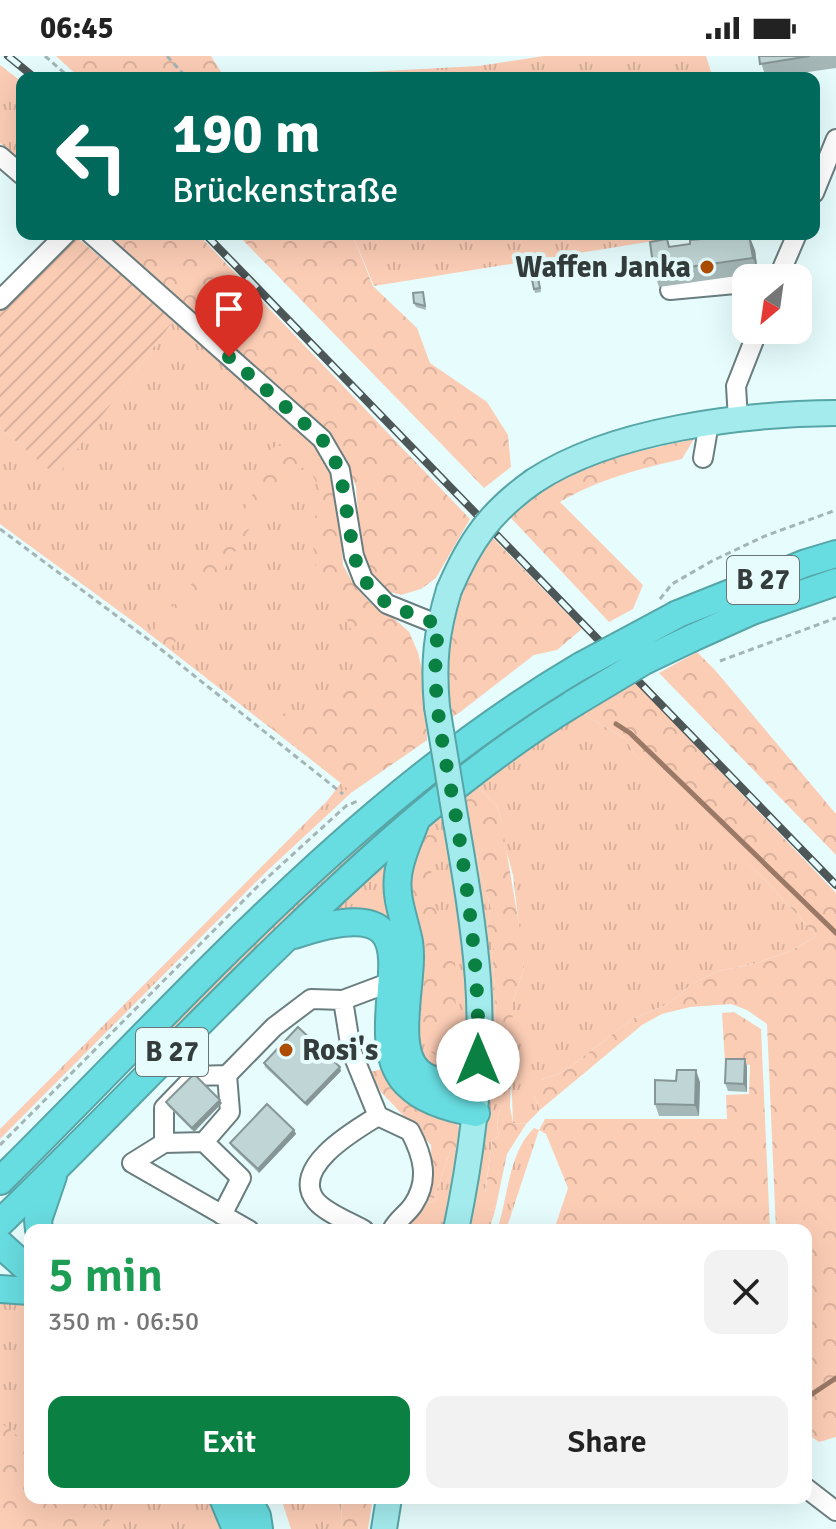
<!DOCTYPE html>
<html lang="en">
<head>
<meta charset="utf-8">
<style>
  body { margin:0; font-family:Signika,sans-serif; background:#f2f2f2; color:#222; height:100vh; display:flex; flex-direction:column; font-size:30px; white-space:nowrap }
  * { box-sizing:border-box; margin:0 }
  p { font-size:26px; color:#767676 }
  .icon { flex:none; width:44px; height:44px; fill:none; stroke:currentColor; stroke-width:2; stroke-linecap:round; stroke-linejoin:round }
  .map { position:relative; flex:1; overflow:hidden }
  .drawer { position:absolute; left:24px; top:1168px; width:788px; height:280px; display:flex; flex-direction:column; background:#fff; border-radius:16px; box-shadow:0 8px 32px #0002 }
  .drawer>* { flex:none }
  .hud { position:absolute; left:16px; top:16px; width:804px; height:168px; border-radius:16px; box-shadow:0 8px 32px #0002; background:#00695c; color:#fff; overflow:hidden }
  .needle { width:52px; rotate:209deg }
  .buttons { position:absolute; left:732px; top:208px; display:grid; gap:16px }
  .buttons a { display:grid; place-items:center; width:80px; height:80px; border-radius:16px; background:#fff; box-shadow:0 8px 32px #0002; font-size:40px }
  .pin { position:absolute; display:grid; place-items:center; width:68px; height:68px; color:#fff; margin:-82px -34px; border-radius:50% 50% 50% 0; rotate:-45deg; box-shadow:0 0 8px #0007 }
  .pin .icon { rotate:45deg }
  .me { position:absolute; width:88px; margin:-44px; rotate:0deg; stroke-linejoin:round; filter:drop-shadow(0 0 6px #0008) }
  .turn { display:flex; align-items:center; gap:28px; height:168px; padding:0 24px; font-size:36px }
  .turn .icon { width:104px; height:104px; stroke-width:2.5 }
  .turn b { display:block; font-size:56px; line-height:68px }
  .round { display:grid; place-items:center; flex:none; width:84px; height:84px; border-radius:16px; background:#f2f2f2 }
  .head { display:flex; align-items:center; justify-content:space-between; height:136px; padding:0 24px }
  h1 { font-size:48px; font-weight:600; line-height:60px; color:#1e9e55 }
  .primary-button { display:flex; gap:16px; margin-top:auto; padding:16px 24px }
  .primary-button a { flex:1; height:92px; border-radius:16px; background:#0b8043; color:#fff; font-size:32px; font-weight:600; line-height:92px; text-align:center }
  .primary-button a+a { background:#f2f2f2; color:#222 }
  .status { display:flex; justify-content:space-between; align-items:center; height:56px; padding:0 40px; background:#fff; direction:ltr }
  .status svg { height:22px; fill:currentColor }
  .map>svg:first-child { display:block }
  .grass { fill:url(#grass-tufts) }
  .forest { fill:url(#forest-crowns) }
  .garden { fill:url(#garden-furrows) }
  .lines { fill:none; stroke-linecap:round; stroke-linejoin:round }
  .stream { stroke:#9a7966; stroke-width:5 }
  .minor-casing { stroke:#6b7e7f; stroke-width:22 }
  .major-casing { stroke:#56a5a7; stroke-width:28 }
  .highway-casing { stroke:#56a5a7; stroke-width:30 }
  .path { stroke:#a4b5b5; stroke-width:3; stroke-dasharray:6 4; stroke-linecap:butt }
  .minor { stroke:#fff; stroke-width:18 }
  .major { stroke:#a4ebed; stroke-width:24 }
  .highway { stroke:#68dde1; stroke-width:26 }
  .rail-casing { stroke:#4d5757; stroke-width:8 }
  .rail { stroke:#e7fdfd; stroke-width:5; stroke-dasharray:15; stroke-linecap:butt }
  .major-bridge-casing { stroke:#56a5a7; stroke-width:28; stroke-linecap:butt }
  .highway-bridge-casing { stroke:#56a5a7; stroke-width:30; stroke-linecap:butt }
  .major-bridge { stroke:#a4ebed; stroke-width:24 }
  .highway-bridge { stroke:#68dde1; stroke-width:26 }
  .wall { fill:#a5b7b7 }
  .shaded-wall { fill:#869595 }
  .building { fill:#c0d5d5; stroke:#869595; stroke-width:2 }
  .route { stroke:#0b8043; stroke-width:14; stroke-dasharray:0 25.2 }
  .poi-dot { fill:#ad4d02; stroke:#e7fdfd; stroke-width:3 }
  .labels { text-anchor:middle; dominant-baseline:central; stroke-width:8; stroke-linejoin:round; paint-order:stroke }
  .shield { fill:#e7fdfd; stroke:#6a7676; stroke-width:2 }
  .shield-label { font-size:28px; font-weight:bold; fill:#343c3c }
  .poi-label { font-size:30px; font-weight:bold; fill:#343c3c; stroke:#e7fdfd; text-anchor:end }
</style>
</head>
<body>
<div class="status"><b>06:45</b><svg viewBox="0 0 49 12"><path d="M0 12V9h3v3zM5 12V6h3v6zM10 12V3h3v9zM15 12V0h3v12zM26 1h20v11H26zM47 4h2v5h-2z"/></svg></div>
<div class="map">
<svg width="836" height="1473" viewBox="0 0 836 1473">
  <defs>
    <pattern id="grass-tufts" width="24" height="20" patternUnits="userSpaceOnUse" patternTransform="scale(2)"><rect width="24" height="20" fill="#fccdb5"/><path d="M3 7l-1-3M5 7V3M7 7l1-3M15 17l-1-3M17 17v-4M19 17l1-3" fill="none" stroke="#d9b19d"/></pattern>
    <pattern id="forest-crowns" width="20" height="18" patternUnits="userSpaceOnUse" patternTransform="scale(2)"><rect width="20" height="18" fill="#fccdb5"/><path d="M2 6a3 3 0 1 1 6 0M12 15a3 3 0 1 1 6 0" fill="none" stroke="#d9b19d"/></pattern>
    <pattern id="garden-furrows" width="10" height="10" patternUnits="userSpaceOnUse" patternTransform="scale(2)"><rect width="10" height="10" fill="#fccdb5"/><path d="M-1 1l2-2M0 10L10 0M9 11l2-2" fill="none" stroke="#d9b19d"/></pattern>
  </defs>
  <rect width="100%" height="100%" fill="#e7fdfd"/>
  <!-- grass -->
  <path class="grass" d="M544,0H706L713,22H345L366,16L478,10Z
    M0,9L22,26L21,104L0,87Z
    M352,178H697L374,230Z
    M174,264L296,370L325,401L340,462L342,509L354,529L370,547L391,560L409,576L418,597L427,684L352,736L265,817L0,1083V1073L327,745L341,727L138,569L0,468V372L57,419Z
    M581,657L626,683L634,698L766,825L817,880L790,895L757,907L719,915L693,927L668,948L632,963L565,1015L542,1024L534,1039L540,1054L526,1068L513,1067L510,988L513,945L524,913L513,819L503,782L501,763L497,751L478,730Z
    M434,722L436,732L313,838L165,988L10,1140L140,1009L191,948L322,818Z
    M467,752L479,789L477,805L491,852L487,873L495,889V896L491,898C499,937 491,977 503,1015C498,1026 502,1035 501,1047C499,1060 495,1066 499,1079L492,1085L485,1136L487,1152L495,1155L489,1174H468C476,1134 485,1093 486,1053C488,952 480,852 467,752Z
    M441,760L446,788H451L465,907L466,1004L460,1012L449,1019L418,1006L404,803L429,768Z
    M388,803C382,837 398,852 402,882C407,923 383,996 420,1025C432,1034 447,1035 461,1038L463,1043C451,1048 439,1042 428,1036C417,1030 407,1022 401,1011C373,957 442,828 325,863Z
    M534,1072L539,1074L506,1174H497C508,1142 508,1097 534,1072Z
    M461,1087L446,1174H421L418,1170H410L403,1174L427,1147L433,1145L450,1096Z
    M0,1242L30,1248V1442H208L220,1473H0Z
    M281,1442H341L342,1473H291Z"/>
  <!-- forest -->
  <path class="forest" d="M56,0H211L225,22H80Z
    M104,178H198L470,463L436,522L421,533L401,539L390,536L376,527L362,510L356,430L333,382Z
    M237,178H352L373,230L417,272L430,307L487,346L508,379L511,411L484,432Z
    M694,383L682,403C639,413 599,423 560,446L643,529L633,553L609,566L510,461C523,451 536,439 550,430C593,403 646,394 694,383Z
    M301,389L325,401L330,409L340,462L343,509L354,529L370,547L391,560L409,576L418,597L425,625L427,684L352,736L267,668L283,657L301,663L317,658L353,631L360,619L362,602L344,555L310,521C321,505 316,496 307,481C318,453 329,437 306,411L299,413L259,457L209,538L167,573L176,585L170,593L150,578L202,515L240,462L253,437L263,400L276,390Z
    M492,481L582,573L557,594L534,599L459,657L448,663C445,637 442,588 449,564C458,534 475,506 492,481Z
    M697,596L715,614L836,758V799L659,617Z
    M635,626L836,837V1381L819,1386L806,1377V1174H776L767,968L747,954L731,948L690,951L662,958L642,969L540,1054L534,1039L535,1031L542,1024L565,1015L632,963L668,948L693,927L719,915L757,907L790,895L817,880L766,825L651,716L634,698L626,683L581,657Z
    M478,730L497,751L501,763L522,886L524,913L513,945L510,1051L513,1067L526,1068L507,1098L495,1155L487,1152L484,1146L492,1085L499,1079C495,1066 499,1060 501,1047C502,1035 498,1026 503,1015C491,977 499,936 491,898L495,896L487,873L491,852L477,805L479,789L469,763L465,740Z
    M433,773L438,781L431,812L434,848L443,878L455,900L456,986C445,1011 430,999 420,981L426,887L408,833L405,806L427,777Z
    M734,956L761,973L770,1174H554L568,1132L546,1078L539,1074L545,1063H727L726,1039L749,1038L750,1009L725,1007L722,957Z
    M390,1011L455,1065L460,1073L461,1087L450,1096L433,1145L427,1147L432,1129L431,1089L381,1036L370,1016Z
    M0,1366L30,1390V1442H88L118,1473H0Z
    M341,1442H373L368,1473H342Z"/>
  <!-- garden -->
  <path class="garden" d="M74,179L174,264L57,420L0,372V251Z"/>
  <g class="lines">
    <!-- stream -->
    <path class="stream" d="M616,668L630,677L836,877
      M806,1342L836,1322"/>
    <!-- minor casing -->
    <g class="minor-casing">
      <path id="minor" d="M0,100L22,119
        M814,137L836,83
        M91,178L322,383L340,414L354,500L363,523L387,548L439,569
        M778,222L797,178
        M670,234L746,227
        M0,244L66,178
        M738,363L736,330L758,274
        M703,402L709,367
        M343,944L351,994L378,1060L410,1075C423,1100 430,1124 413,1149C407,1158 397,1164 392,1174
        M204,1086L241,1122L222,1159
        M164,1087V1052L195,1020L227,1019
        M249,1174L132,1107L164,1087L204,1086L230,1056L227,1019L274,971L311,943L343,944L391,926
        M364,1174C350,1166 326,1157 316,1145C289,1112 355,1074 378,1060
        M806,1432L836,1455"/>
    </g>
    <!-- major casing -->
    <g class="major-casing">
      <path id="major" d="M534,425C613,373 743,358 836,357
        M437,651C433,607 436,577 449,534
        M456,1174C473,1092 484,1008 478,924C474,871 465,818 456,766
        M384,1473L389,1442"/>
    </g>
    <!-- highway casing -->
    <g class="highway-casing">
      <path id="highway" d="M678,558L806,507L836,498
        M692,582L752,555L836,526
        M417,762C410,781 400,800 398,820C395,843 405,864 409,886C415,921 391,992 419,1016C433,1029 459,1027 478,1029
        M294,879C464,822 348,971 408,1029C425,1046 452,1053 476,1057
        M0,1125C183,944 356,742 581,610
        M0,1167C97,1073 190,974 288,880C377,794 468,712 574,647
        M39,1174L38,1164L53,1120
        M0,1188L30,1215
        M0,1233L30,1235
        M223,1442L236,1473
        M247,1442L257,1460L259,1473"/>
    </g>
    <!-- path -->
    <path class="path" d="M45,0L70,22
      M167,0L187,22
      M0,473L153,587L343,738
      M660,543L672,528L712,505L765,480L836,454
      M720,605L836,562
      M0,1089L257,831L346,750L360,744"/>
    <!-- minor -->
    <use href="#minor" class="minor"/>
    <!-- major -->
    <use href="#major" class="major"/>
    <!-- highway -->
    <use href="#highway" class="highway"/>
    <!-- rail casing -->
    <g class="rail-casing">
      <path id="rail" d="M8,0L35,22
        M205,178L836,829"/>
    </g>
    <!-- rail -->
    <use href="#rail" class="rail"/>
    <!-- major-bridge casing -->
    <g class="major-bridge-casing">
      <path id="major-bridge" d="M449,534C470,485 490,456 534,425
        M437,651L456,766"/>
    </g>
    <!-- highway-bridge casing -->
    <g class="highway-bridge-casing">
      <path id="highway-bridge" d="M581,610L678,558
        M574,647L644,605L692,582"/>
    </g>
    <!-- major-bridge -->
    <use href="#major-bridge" class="major-bridge"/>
    <!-- highway-bridge -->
    <use href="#highway-bridge" class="highway-bridge"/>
  </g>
  <!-- wall -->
  <path class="wall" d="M759,0H836V12L766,22Z
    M670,191L755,194L758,217L659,231L654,216Z
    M539,222L541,236L535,237L534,233Z
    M423,236L424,240L426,254L416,251L414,247Z
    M745,1003L747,1011V1036L728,1035L725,1027Z
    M264,1007L341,1015L307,1050L265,1011Z
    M700,1026L699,1060H659L655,1048Z
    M166,1046L222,1047L194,1076L168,1050Z
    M294,1074L296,1078L259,1117L232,1091L230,1087Z"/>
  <!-- shaded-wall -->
  <path class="shaded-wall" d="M749,179L755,194L758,217L753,202Z
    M745,1003L747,1011V1036L744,1028Z
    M340,1011L341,1015L307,1050L305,1047Z
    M696,1014L700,1026L699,1060L695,1049Z
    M220,1044L222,1047L194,1076L192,1072Z
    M294,1074L296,1078L259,1117L258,1113Z"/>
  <!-- building -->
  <path class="building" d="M759,0H810L760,8Z
    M749,179L753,202L654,216L650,186L667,183L669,191L690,188V184Z
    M537,218L540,232L534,233L531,219Z
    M423,236L425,250L414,247L413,237Z
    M298,971L340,1011L305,1047L264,1007Z
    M726,1003H745L744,1028L725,1027Z
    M677,1014H696L695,1049L655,1048V1024L676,1025Z
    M194,1018L220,1044L192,1072L166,1046Z
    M267,1048L294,1074L258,1113L230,1087Z"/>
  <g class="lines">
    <!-- route -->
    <path class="route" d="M229,301L322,383L340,414L354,500L363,523L387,548L439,569C428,633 445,697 456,761C469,842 480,922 478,1004"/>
  </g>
  <!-- markers -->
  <g class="poi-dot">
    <circle cx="707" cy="211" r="8"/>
    <circle cx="286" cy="994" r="8"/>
  </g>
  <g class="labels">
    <!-- shield labels -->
    <g class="shield">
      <rect x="727" y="500" width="72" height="48" rx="6"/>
      <rect x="136" y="972" width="72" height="48" rx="6"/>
    </g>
    <g class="shield-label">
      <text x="763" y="524">B 27</text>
      <text x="172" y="996">B 27</text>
    </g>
    <!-- poi labels -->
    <g class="poi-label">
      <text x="691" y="211">Waffen Janka</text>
      <text x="302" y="994" text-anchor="start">Rosi's</text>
    </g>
  </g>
</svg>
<div class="buttons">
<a><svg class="needle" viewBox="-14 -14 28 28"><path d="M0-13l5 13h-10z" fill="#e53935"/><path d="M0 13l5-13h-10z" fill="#767676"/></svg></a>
</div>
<div class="pin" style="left:229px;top:301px;background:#d93025"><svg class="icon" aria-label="arrive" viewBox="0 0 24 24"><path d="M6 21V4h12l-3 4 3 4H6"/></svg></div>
<svg class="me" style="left:478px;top:1004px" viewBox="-20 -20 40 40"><circle r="19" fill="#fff"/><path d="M0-13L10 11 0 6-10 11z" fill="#0b8043"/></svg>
<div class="hud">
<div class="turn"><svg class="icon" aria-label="left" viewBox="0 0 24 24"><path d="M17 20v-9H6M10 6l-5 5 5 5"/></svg><div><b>190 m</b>Brückenstraße</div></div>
</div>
<section class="drawer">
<div class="head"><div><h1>5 min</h1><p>350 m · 06:50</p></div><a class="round"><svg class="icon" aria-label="close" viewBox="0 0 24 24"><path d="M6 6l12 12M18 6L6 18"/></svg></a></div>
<div class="primary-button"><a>Exit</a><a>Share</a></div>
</section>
</div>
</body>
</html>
